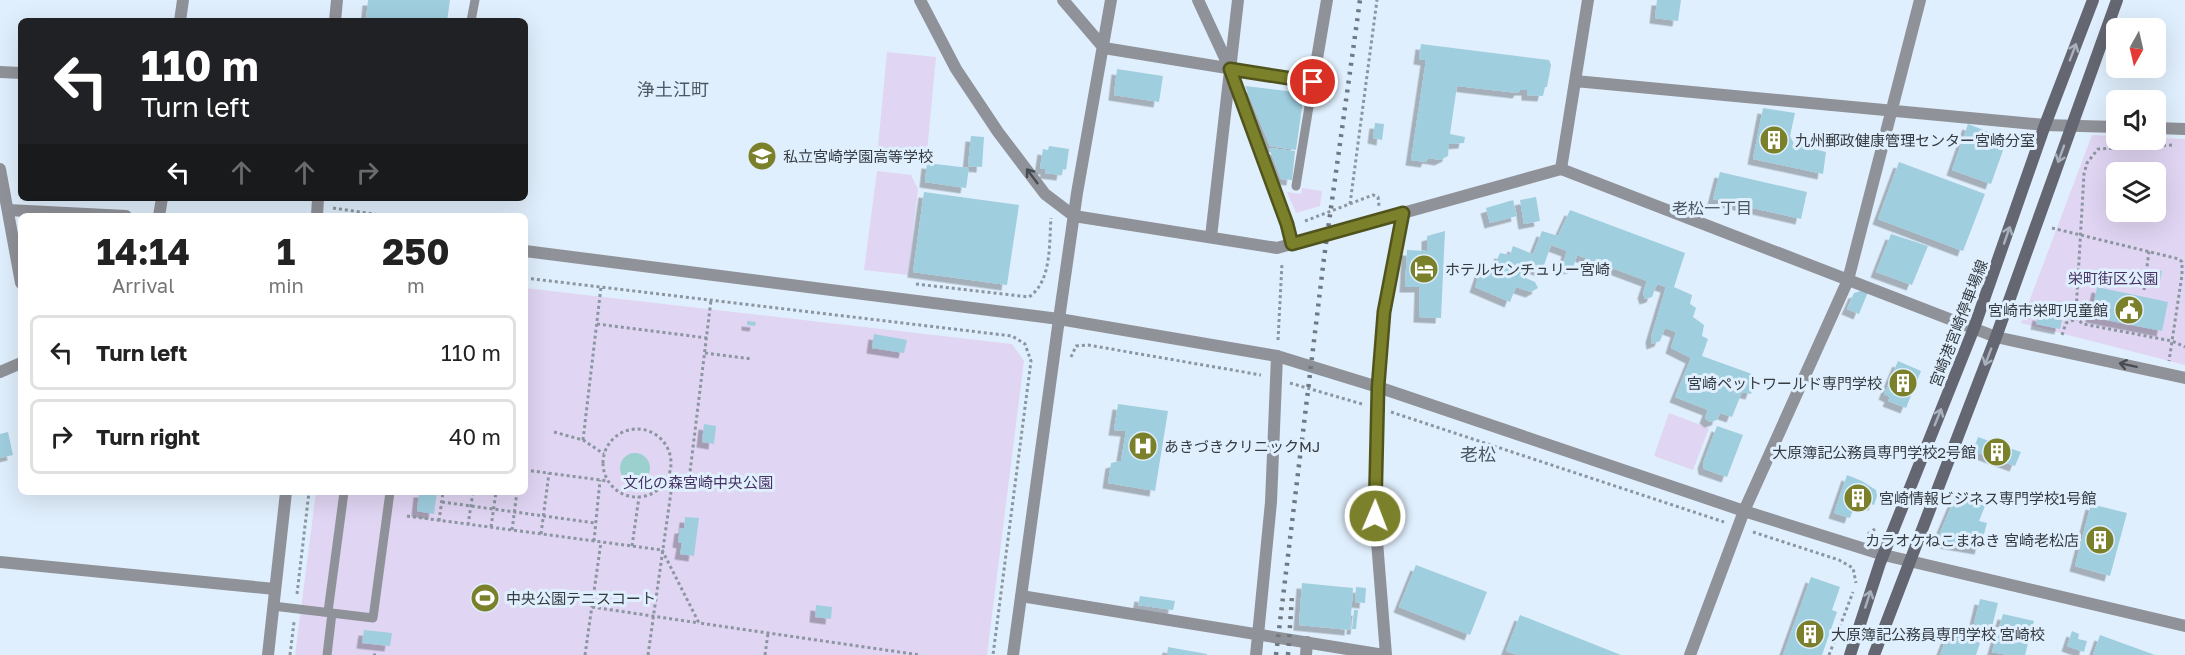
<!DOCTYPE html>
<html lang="en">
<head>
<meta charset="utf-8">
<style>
  body { margin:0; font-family:"Golos Text","Noto Sans JP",sans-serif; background:#f6f6f6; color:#222; height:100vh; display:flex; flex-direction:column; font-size:22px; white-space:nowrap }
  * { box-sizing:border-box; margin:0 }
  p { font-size:20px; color:#767676 }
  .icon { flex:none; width:33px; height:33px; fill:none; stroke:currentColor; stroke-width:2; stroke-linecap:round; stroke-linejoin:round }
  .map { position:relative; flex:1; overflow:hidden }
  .panel { position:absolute; left:18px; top:213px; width:510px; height:282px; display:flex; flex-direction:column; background:#fff; border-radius:9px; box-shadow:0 6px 24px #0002 }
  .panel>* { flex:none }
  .banner { position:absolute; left:18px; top:18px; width:510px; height:183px; border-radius:9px; box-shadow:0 6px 24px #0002; background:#202124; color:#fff; overflow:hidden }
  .needle { width:39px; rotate:188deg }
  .tools { position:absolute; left:2106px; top:18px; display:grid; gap:12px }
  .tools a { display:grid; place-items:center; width:60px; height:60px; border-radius:9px; background:#fff; box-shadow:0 6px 24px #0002; font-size:30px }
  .pin { position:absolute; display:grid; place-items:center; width:51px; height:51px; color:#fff; margin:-26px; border:3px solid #fff; border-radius:50%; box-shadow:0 2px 6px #0007 }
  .me { position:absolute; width:66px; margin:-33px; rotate:1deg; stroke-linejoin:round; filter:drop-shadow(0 0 4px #0008) }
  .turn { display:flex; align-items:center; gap:21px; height:126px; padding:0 24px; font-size:27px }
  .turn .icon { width:78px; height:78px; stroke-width:2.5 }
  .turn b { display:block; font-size:42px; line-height:51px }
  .lanes { display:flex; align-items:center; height:57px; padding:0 24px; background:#0003; justify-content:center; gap:30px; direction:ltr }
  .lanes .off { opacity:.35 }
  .eta { display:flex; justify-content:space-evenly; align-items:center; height:102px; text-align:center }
  .eta b { font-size:36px; font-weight:700; line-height:42px }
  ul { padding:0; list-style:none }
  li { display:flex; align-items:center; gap:18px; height:75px; margin:0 12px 9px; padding:0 12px; border:3px solid #e0e0e0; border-radius:9px }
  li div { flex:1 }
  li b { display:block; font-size:22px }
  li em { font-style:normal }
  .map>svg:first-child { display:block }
  .green { fill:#e0d5f3; fill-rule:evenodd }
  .water { fill:#9bd0ce }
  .building { fill:#9fcedf; filter:url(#shadow) }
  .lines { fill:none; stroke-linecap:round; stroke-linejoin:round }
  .path { stroke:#8b96a0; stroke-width:3; stroke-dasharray:3 3; stroke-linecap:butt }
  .service { stroke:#909299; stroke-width:9 }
  .minor { stroke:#909299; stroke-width:12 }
  .tertiary { stroke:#909299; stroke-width:12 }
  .secondary { stroke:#646771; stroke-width:12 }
  .rail { stroke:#707982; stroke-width:4.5; stroke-dasharray:3 6; stroke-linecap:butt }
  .oneway { stroke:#a8b2be }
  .oneway2 { stroke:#474c53 }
  .route-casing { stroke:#50541c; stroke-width:15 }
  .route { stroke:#7b812b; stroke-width:10 }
  .labels { text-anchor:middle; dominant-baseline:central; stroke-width:6; stroke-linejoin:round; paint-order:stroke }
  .poi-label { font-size:15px; fill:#353b41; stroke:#e0effd; text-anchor:start }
  .park-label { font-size:15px; fill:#473263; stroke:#e0effd }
  .street-label { font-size:15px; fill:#353b41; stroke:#e0effd }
  .neighbourhood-label { font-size:16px; fill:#4c5864; stroke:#e0effd }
  .quarter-label { font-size:18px; fill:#4c5864; stroke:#e0effd }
</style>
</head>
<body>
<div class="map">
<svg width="2185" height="655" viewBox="0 0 2185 655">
  <defs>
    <filter id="shadow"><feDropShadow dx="-5.5" dy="5.5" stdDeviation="0" flood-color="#0004"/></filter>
  </defs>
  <rect width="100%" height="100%" fill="#e0effd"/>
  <!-- green -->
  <path class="green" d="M887,52L936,57L926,162L877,157Z
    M2092,135L2116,136V140H2156V138L2185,139V365L2021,323ZM2116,172H2156V212H2116Z
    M877,171L911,175L918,189L908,275L864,270Z
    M1302,188L1322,191L1320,206L1296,213L1287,192L1301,194Z
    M525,288L1012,344L1024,361L987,655H295L316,492H525Z
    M1669,413L1709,428L1693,470L1654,456Z"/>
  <!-- water -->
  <path class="water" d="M620 468a15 15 0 1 1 30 0a15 15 0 1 1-30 0Z"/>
  <!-- building -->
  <path class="building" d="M368,0H450L447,21H366Z
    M1657,0H1681L1678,21L1655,18Z
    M1421,44L1549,60L1551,65L1547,87H1545L1543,96L1527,95V90H1520L1518,93L1457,86L1450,134L1465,137L1464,143L1449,144L1448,156L1440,160L1428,158L1426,162L1411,160L1426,60L1419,59Z
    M1117,69L1163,76L1159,102L1114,95Z
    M1245,86L1304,93L1296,150L1270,146Z
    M1763,108L1795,113L1790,136L1794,144L1826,152L1823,174L1753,159Z
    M1375,123L1384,124L1382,140L1373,138Z
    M1968,124L2007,139L1991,184L1952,170Z
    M971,136L984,137L982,167L968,166Z
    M1049,146L1069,149L1066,170L1063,169L1062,175L1045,173L1046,169H1040L1043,149L1048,150Z
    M1269,148L1295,151L1292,180L1281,179Z
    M1899,162L1985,194L1963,251L1878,219Z
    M927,163L969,168L966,188L925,182Z
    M1720,172L1807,192L1801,219L1713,199Z
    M924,192L1019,205L1007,285L913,272Z
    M1536,197L1540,221L1524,224L1520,200Z
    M1513,200L1517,216L1490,223L1486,208Z
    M1570,210L1685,253L1674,287L1692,295L1690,304L1696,308L1693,317L1704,325L1702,336L1708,339L1702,356L1752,374L1751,378L1756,380L1751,394L1742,392L1732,417L1720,413L1717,420L1710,422L1705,418L1708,410L1675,397L1691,358L1671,348L1676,332L1665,328L1660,341L1652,344L1651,337L1666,287L1657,284L1652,297L1645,299L1643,293L1647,281L1577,255L1573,268L1566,269L1563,264L1567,251L1551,245L1542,271L1525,265L1521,276L1535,282L1538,288L1531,292L1516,287L1510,302L1475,287L1481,269L1492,271L1500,253L1510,255L1513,246L1533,254L1542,231L1558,236Z
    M1445,231L1441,318L1419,317L1420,287H1405L1407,250L1427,251V236Z
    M1891,234L1928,246L1912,285L1876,272Z
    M2150,269L2162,271L2160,282L2148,280Z
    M2097,287L2168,302L2162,331L2091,317Z
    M1861,291L1868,292L1859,314L1847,309L1854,293Z
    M2038,315L2062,320L2060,329L2036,324Z
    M747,321L756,322L755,326L747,325Z
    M874,334L907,340L904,353L872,348Z
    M1898,361L1921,371L1906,408L1888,401L1890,397L1884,394Z
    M1118,404L1168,411L1155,491L1108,483L1111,463L1121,461L1126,431L1114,430Z
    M704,424L716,426L714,444L702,442Z
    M1717,426L1743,435L1727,477L1704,469L1703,463Z
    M8,432L13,455L0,458V434Z
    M1978,437L2021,452L2015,466L1973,451Z
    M1847,475L1862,481L1876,490L1877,496L1874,505L1857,499L1850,518L1834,513Z
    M419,492H437L434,514L417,511Z
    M1956,495L1985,506L1979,521L1987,523L1980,549L1945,543L1939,535Z
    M2091,504L2127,513L2110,576L2075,566Z
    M685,517L699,518L694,556L680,554L682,543L678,542L680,528H684Z
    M1416,565L1487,592L1470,635L1399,607Z
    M1811,577L1840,587L1832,610L1837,612L1822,655H1783Z
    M1302,583L1353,588L1350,630L1299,625Z
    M1356,587L1366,588L1365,603L1355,602Z
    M1140,596L1175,601L1173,610L1138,605Z
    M1980,599L1998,603L1991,631L1973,628Z
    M816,605L832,607L831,619L815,617Z
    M1354,610H1358L1356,629H1352Z
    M2003,614L2034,621L2025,655H2008L1992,652Z
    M1520,615L1621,655H1517L1506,651Z
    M364,630L392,633L390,646L362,643Z
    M1949,631L1980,643L1976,655H1940Z
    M2072,631L2079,634L2078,639L2087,641L2084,652L2067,646Z
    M2100,635L2155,655H2093Z
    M1168,647L1207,654V655H1167Z"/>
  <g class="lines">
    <!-- path -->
    <path class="path" d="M2172,145L2098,149L2087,163L2084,174L2076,312L2077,319L2083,324L2172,341L2185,347
      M1350,204L1377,0
      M333,208L387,216
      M1305,221L1373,195L1378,197L1379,206
      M2052,228L2179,259L2182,262V275L2169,361
      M525,278L1012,336L1025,344L1031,361L993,655
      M916,284L1029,297C1052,281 1049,244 1051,218
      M2144,290L2149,251
      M597,324L707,338
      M2062,335L2066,323L2077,319
      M1278,340L1282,263
      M705,353L752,359
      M1071,357L1076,346L1088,345L1261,375
      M1290,383L1362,404
      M1391,412L1724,522
      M603 463a34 34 0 1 1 68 0a34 34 0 1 1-68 0Z
      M554,432L583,440L604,454
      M583,440L601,287
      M525,470L608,481
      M668,477L689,480L711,300
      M442,502L595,523
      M407,516L662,550
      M439,521L443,492
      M468,525L473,492
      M491,527L496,492
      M512,530L517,492
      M1753,532L1839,560L1853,568L1856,583
      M541,534L549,473
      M1868,534L1875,529
      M594,541L600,480
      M632,546L639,497
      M662,550L699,623L920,655
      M297,594L309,492
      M592,607L699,623
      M290,655L294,622
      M373,655H376
      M585,655L601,542
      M648,655L673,478
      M765,655L768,633
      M1829,655L1853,592"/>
    <!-- service -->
    <path class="service" d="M471,21L475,0
      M1296,186L1313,82
      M273,606L373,618L390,492
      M328,612L344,492
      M327,655L332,613"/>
    <!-- minor -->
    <path class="minor" d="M920,0L956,69L998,132L1045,194L1074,216L1277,248L1561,169L1996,337L2185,378
      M1063,0L1104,48L1313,82L1327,0
      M1198,0L1230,69L1287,224L1292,244
      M180,21L183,0
      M0,72L21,73
      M1575,81L2045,125L2116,127
      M2156,128L2185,129
      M0,169L21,283
      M1561,169L1588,0
      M159,216L162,198
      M1211,237L1238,0
      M1059,319L1077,193L1111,0
      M0,372L21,363
      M1744,511L1848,280L1920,0
      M0,562L275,589
      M1258,635L1271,502L1277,356
      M1306,655L1307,642
      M1386,655L1375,516L1378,387L1384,312L1403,213"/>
    <!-- tertiary -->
    <path class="tertiary" d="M335,21L337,0
      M8,210L126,216
      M317,216L318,198
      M525,251L1059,319L1277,356L1378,387L1744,511L1884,555L2185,626
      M1021,596L1384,655
      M268,655L286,492
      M1013,655L1059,319
      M1256,655L1258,635
      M1690,655L1744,511"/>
    <!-- secondary -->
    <path class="secondary" d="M1850,655L1880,563L1974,328L2045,125L2093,0
      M1874,655L1996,337L2117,0"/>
    <!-- rail -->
    <path class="rail" d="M1276,655L1324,258L1360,0
      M1288,655L1292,596"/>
  </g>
  <!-- one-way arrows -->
  <defs><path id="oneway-shaft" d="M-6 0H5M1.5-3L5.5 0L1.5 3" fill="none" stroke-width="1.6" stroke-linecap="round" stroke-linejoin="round" transform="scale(1.5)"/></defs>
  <g class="oneway">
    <use href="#oneway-shaft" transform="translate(2073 52) rotate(-69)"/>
    <use href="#oneway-shaft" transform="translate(2061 154) rotate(110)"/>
    <use href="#oneway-shaft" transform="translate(2007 235) rotate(-71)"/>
    <use href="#oneway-shaft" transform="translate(1988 357) rotate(111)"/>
    <use href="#oneway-shaft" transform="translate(1938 417) rotate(-68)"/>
    <use href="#oneway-shaft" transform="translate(1868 599) rotate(-72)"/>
  </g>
  <g class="oneway2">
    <use href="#oneway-shaft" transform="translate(1032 176) rotate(-127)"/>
    <use href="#oneway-shaft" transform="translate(2128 365) rotate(-168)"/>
  </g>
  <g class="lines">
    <!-- route casing -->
    <g class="route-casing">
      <path id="route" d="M1313,82L1230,69L1287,224L1292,244L1403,213L1384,312L1378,387L1375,516"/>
    </g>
    <!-- route -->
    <use href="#route" class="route"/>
  </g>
  <!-- icons -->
  <defs>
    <g id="building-disc" transform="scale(1.5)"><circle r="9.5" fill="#7b812b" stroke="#e0effd"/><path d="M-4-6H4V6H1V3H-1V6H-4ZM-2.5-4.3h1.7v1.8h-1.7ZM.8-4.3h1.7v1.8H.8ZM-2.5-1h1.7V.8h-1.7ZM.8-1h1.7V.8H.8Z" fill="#fff"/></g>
    <g id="school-disc" transform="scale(1.5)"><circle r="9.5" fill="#7b812b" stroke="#e0effd"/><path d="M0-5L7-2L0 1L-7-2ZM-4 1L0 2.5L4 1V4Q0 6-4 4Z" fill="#fff"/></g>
    <g id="hotel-disc" transform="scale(1.5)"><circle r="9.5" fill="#7b812b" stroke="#e0effd"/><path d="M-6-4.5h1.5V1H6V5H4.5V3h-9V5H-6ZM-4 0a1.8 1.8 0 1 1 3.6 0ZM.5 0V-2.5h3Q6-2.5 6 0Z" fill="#fff"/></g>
    <g id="civic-disc" transform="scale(1.5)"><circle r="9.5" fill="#7b812b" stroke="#e0effd"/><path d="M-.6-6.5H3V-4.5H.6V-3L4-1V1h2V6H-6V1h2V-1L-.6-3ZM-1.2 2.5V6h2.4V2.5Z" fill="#fff"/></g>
    <g id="hospital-disc" transform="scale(1.5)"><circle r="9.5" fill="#7b812b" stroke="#e0effd"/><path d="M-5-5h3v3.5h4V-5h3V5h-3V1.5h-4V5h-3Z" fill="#fff"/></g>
    <g id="stadium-disc" transform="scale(1.5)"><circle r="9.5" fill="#7b812b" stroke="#e0effd"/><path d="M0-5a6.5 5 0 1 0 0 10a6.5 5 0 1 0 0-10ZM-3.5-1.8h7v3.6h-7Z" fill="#fff"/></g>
  </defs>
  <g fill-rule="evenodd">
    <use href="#building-disc" x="1774" y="140"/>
    <use href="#school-disc" x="762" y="156"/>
    <use href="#hotel-disc" x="1424" y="269"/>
    <use href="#civic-disc" x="2129" y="310"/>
    <use href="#building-disc" x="1903" y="383"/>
    <use href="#hospital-disc" x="1143" y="446"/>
    <use href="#building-disc" x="1997" y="452"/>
    <use href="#building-disc" x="1858" y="498"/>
    <use href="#building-disc" x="2100" y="540"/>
    <use href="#stadium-disc" x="485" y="598"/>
    <use href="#building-disc" x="1810" y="634"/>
  </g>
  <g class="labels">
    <!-- poi labels -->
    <g class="poi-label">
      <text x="1795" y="140">九州郵政健康管理センター宮崎分室</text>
      <text x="783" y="156">私立宮崎学園高等学校</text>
      <text x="1445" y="269">ホテルセンチュリー宮崎</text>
      <text x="2108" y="310" text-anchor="end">宮崎市栄町児童館</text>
      <text x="1882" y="383" text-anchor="end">宮崎ペットワールド専門学校</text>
      <text x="1164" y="446">あきづきクリニックMJ</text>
      <text x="1976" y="452" text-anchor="end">大原簿記公務員専門学校2号館</text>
      <text x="1879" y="498">宮崎情報ビジネス専門学校1号館</text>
      <text x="2079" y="540" text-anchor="end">カラオケねこまねき 宮崎老松店</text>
      <text x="506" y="598">中央公園テニスコート</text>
      <text x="1831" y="634">大原簿記公務員専門学校 宮崎校</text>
    </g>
    <!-- park labels -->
    <g class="park-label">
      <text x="2113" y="278">栄町街区公園</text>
      <text x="698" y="482">文化の森宮崎中央公園</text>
    </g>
    <!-- street labels -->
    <g class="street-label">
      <text transform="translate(1958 323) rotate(-69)">宮崎港宮崎停車場線</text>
    </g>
    <!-- neighbourhood labels -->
    <g class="neighbourhood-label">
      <text x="1712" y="208">老松一丁目</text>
    </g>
    <!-- quarter labels -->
    <g class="quarter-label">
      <text x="673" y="89">浄土江町</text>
      <text x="1478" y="454">老松</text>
    </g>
  </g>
</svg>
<div class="tools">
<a><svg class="needle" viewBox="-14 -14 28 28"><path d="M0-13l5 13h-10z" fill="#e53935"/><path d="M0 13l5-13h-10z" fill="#767676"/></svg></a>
<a><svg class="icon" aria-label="sound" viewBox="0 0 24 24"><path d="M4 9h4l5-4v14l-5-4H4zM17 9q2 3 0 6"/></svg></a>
<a><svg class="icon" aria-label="layers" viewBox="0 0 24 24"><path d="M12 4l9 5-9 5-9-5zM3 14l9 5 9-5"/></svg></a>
</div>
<div class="pin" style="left:1313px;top:82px;background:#d93025"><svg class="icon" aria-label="arrive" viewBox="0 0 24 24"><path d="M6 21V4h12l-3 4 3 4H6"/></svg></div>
<svg class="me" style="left:1375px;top:516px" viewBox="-20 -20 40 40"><circle r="17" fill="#7b812b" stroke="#fff" stroke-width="3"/><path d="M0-11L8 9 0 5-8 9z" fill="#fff"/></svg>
<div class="banner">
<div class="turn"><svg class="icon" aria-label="left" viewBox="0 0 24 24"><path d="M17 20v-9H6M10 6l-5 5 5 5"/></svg><div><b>110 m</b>Turn left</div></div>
<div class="lanes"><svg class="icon" aria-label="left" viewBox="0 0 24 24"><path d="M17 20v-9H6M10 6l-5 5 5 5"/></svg><svg class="icon off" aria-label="ahead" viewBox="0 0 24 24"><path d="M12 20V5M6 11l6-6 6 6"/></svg><svg class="icon off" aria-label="ahead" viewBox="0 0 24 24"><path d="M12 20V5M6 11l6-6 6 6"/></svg><svg class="icon off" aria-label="right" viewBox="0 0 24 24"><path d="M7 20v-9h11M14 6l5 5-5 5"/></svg></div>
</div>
<section class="panel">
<div class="eta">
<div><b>14:14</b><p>Arrival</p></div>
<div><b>1</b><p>min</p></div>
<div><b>250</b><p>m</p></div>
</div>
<ul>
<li><svg class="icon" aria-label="left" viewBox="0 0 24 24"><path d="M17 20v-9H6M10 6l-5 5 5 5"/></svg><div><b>Turn left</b></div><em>110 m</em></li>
<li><svg class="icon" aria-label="right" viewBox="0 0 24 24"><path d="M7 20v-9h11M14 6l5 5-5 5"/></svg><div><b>Turn right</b></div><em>40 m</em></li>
</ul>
</section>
</div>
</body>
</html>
